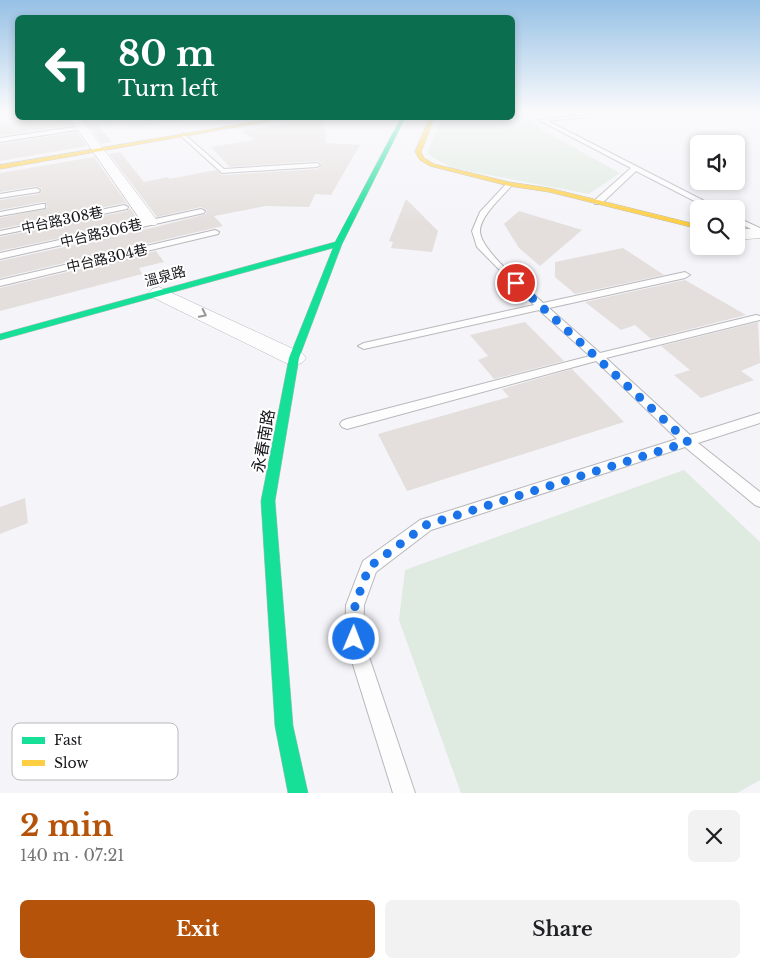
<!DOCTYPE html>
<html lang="en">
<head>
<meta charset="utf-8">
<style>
  body { margin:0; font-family:"Libre Baskerville","Noto Sans TC",serif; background:#f2f2f2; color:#202124; height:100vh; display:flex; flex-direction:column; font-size:19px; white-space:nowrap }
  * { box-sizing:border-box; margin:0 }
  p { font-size:16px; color:#757577 }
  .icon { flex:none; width:28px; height:28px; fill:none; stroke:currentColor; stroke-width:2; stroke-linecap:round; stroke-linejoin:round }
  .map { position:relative; height:793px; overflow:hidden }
  .drawer { display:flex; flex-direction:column; background:#fff; flex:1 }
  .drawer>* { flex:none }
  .hud { position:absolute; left:15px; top:15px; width:500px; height:105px; border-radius:8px; box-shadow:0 2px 8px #0003; background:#0b6e4f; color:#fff; overflow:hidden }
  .tools { position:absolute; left:690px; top:135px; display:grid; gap:10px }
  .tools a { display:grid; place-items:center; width:55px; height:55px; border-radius:8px; background:#fff; box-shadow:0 2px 8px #0003; font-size:25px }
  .pin { position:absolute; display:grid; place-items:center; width:42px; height:42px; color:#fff; margin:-21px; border:2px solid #fff; border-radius:50%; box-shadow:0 1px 5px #0007 }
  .me { position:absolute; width:55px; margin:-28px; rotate:1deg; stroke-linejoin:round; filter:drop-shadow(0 0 4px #0008) }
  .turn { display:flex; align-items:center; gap:18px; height:105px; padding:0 20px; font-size:22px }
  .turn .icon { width:65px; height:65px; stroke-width:2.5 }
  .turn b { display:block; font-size:35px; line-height:42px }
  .round { display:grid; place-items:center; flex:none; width:52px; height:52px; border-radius:8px; background:#f2f2f2 }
  .headline { display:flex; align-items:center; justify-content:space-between; height:85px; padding:0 20px }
  h1 { font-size:30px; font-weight:800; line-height:38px; color:#b45309 }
  .action { display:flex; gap:10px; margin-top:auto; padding:10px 20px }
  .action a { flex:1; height:58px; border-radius:8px; background:#b45309; color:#fff; font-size:20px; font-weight:800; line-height:58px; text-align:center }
  .action a+a { background:#f2f2f2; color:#202124 }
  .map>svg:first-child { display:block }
  .green { fill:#dfeae0 }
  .building { fill:#e4dfdc }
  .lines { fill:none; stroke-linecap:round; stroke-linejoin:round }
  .lane-casing { stroke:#b8b8bc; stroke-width:2 }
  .street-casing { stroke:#b8b8bc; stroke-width:1 }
  .fast-casing { stroke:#b8b8bc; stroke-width:1 }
  .slow-casing { stroke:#b8b8bc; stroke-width:1 }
  .lane { fill:#fdfdfe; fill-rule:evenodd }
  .street { fill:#fdfdfe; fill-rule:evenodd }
  .fast { fill:#16e098; fill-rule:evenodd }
  .slow { fill:#ffcf43; fill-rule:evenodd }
  .oneway { stroke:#959597 }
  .route { stroke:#1a73e8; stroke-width:9; stroke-dasharray:0 16.2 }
  .labels { text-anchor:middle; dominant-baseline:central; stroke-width:4; stroke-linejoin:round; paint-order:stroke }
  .far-street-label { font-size:14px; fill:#161519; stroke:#fff }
  .street-label { font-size:16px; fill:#161519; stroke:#fff }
  .key { fill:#fff; stroke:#b9b9ba; stroke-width:1 }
  .key-label { font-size:14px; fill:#161519 }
</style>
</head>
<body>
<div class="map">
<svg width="760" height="793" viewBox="0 0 760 793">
  <rect width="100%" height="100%" fill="#f4f4f9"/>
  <!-- green -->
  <path class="green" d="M513,112H537L525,116L539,128L620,173L589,194L452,168L427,154L442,118H512Z
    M87,118H200L129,128L124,122L94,127Z
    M684,470L760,542V780L737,793H461L399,620L405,570Z"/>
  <!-- building -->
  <path class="building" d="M41,118H68L73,125L0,136V123Z
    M82,118H92L112,142L102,144Z
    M292,118H324L326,143L360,145L331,195L315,194L309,207L266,206L214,216L223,226L0,278V261L156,227L206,214L207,210L201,207L157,217L109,154L120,152L144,182L168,177L169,179L216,170L222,175L318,169L322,164L317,161L230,167L211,147L254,140L242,131L284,124Z
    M77,132L87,146L0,161V144Z
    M94,157L128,205L124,203L0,229V218L47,208L46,203L42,202L0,210V200L39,194L42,189L36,186L0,192V173Z
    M406,199L438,231L432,252L391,248L393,242L389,241Z
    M130,208L139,221L0,251V237L127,211Z
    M519,211L582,230L540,266L519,248L504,224Z
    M623,248L664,275L575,294L555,277V262Z
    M156,251L164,262L139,268L142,274L0,311V288Z
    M685,280L746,315L651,339L635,325L621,330L585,302Z
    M525,322L564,361L494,379L478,360L488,356L470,335Z
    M758,322L760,363L741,371L754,380L701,398L674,375L690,370L661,346Z
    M572,369L624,422L407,491L378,434L509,397L502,389Z
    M25,498L28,523L0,534V507Z"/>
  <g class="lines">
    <!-- lane casing -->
    <g class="lane-casing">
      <path id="lane" d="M616,112H634L548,121L720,209H710L636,171L601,204H595V200L631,168L539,120Z
        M81,126L83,129L0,142V138Z
        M183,133L224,169L317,163L320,165L317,167L222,173L181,136Z
        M507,183L513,184C503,196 480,216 480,231C480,251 529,289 543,303L685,272L690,275L685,278L549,308L600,353L756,315L760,316V320L606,358L690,435L760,413V423L698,443L760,492V507L755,505L685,447L431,530L376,572L364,605L363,639L415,793H393L345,639L346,605L363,561L420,520L677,439L596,361L347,429L342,427L340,424L342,421L347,419L590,356L539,310L364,349L358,346L364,343L534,305L477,247L472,231L480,212Z
        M36,188L40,190L39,192L0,198V194Z
        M42,204H45V208L0,216V212Z
        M124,205L128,207L127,209L0,235V231Z
        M201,209L205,211L204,213L0,259V253Z
        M736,217L760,228V233L736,222Z
        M215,230L219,232L218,234L0,286V280Z"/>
    </g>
    <!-- street casing -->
    <g class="street-casing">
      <path id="street" d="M70,118H80L156,219L158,222L156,225H144Z
        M760,228V238L736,240V230Z
        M159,287L302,353L306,358L302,363L294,365L286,363L152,297L149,293L152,289Z"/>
    </g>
    <!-- fast casing -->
    <g class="fast-casing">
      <path id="fast" d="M401,118H405L342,244L299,358L275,501L293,726L308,793H288L275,726L261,501L289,358L333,248L0,340V334L335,242Z"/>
    </g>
    <!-- slow casing -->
    <g class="slow-casing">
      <path id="slow" d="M279,118H286L0,169V165Z
        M430,118H434L421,152L424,158L434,164L509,182L549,188L699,225V229L549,192L509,186L430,166L420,160L415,152Z"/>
    </g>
    <!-- lane -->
    <use href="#lane" class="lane"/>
    <!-- street -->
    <use href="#street" class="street"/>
    <!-- fast -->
    <use href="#fast" class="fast"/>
    <!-- slow -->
    <use href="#slow" class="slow"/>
  </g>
  <!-- one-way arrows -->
  <defs><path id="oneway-chevron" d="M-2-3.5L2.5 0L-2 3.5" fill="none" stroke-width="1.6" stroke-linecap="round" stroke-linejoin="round" transform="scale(1.25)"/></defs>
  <use class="oneway" href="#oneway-chevron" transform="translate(203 314) rotate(26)"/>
  <!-- sky -->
  <linearGradient id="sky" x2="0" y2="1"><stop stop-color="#96c1e5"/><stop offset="0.5" stop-color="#fafafc"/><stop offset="1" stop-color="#fafafc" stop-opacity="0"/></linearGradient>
  <rect width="760" height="223" fill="url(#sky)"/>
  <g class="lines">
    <!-- route -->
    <path class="route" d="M354,639L355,605L369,567L426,525L688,442L516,283"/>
  </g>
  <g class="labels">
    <!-- far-street labels -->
    <g class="far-street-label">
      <text transform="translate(62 220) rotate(-12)">中台路308巷</text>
      <text transform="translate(101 233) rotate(-13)">中台路306巷</text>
      <text transform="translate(107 258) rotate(-13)">中台路304巷</text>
      <text transform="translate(165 276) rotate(-15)">溫泉路</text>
    </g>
    <!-- street labels -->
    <g class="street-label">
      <text transform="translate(263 441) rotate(-80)">永春南路</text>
    </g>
  </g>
  <!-- legend -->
  <rect x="12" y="723" width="166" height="57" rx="8" class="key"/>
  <rect x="22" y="737" width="23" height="7" fill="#16e098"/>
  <rect x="22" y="760" width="23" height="6" fill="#ffcf43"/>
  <g class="key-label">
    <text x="54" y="745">Fast</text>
    <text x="54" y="768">Slow</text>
  </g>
</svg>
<div class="tools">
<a><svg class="icon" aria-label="sound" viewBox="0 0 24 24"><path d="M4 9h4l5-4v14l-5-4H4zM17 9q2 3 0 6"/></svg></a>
<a><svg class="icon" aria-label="search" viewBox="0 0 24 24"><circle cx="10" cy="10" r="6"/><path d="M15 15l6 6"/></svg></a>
</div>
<div class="pin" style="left:516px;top:283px;background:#d93025"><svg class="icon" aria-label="arrive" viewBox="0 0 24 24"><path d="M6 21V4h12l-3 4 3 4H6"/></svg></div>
<svg class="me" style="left:354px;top:639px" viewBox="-20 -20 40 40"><circle r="17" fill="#1a73e8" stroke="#fff" stroke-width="3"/><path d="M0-11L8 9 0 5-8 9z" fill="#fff"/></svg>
<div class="hud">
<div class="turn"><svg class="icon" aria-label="left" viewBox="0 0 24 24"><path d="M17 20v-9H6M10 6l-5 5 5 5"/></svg><div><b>80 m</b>Turn left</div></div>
</div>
</div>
<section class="drawer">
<div class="headline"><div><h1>2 min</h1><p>140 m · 07:21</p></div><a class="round"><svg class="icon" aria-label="close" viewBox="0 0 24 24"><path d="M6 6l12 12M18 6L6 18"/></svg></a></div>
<div class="action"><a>Exit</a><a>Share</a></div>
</section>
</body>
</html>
